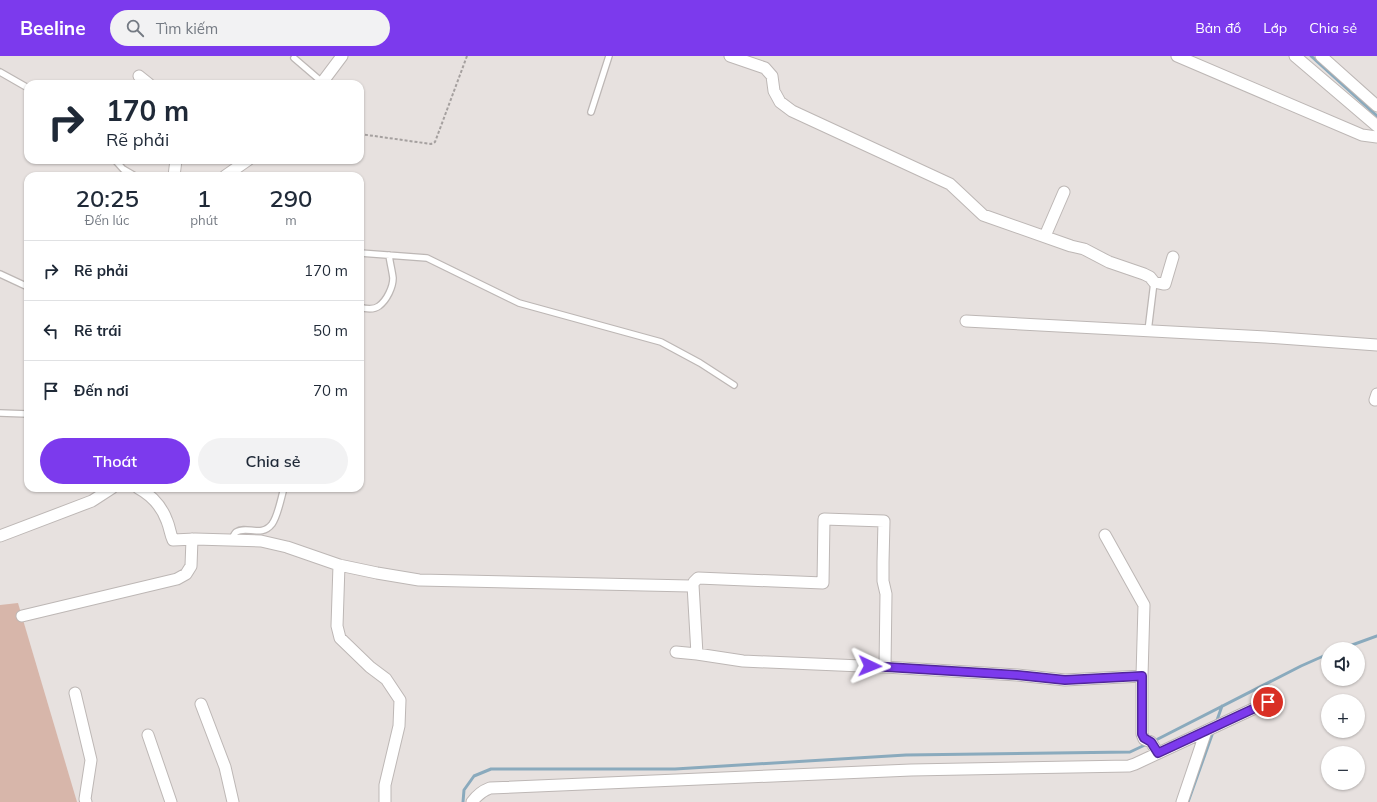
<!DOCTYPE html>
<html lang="vi">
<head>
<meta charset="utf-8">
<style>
  body { margin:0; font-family:Mulish,sans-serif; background:#f2f2f3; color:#1f2937; height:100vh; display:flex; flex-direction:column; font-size:15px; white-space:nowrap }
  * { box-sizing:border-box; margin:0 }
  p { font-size:13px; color:#747a83 }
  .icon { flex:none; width:22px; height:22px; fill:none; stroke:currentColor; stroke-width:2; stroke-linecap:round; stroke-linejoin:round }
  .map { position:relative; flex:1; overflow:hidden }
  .details { position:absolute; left:24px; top:116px; width:340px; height:320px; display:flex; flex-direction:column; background:#fff; border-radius:12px; box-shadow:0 1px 3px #0004 }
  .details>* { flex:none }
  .banner { position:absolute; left:24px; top:24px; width:340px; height:84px; border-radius:12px; box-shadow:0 1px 3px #0004; background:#fff; color:#1f2937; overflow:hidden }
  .tools { position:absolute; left:1321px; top:586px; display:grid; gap:8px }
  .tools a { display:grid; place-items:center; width:44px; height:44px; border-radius:50%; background:#fff; box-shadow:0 1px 3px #0004; font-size:20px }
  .pin { position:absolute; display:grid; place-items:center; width:34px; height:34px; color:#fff; margin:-17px; border:2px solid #fff; border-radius:50%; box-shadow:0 1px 4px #0007 }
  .me { position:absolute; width:44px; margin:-22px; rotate:92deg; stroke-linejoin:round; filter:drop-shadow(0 0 3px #0008) }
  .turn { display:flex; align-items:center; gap:14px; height:84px; padding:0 16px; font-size:18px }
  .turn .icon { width:52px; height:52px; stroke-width:2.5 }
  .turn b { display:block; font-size:28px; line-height:34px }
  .eta { display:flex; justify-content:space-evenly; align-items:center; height:68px; text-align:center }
  .eta b { font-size:24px; font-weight:600; line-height:28px }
  .button { display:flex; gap:8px; margin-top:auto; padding:8px 16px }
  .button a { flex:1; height:46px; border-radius:24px; background:#7c3aed; color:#fff; font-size:16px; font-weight:600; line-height:46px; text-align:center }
  .button a+a { background:#f2f2f3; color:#1f2937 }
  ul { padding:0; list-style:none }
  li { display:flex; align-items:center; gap:12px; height:60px; padding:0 16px; border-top:1px solid #e0e1e3 }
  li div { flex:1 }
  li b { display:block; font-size:15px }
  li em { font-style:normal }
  header { display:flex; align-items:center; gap:24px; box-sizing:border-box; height:56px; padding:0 20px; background:#7c3aed; color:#fff }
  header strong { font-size:19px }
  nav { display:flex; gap:22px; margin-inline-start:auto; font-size:14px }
  .search { width:280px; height:36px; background:#f2f2f3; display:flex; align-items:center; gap:10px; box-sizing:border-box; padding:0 14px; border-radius:22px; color:#747a83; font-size:15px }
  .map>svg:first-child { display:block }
  .green { fill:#d7b6aa }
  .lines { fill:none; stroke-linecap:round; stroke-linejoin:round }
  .stream { stroke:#8aaabd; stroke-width:3 }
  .lane-casing { stroke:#bdb7b5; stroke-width:8 }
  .street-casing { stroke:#bdb7b5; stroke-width:13 }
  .path { stroke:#a5a09f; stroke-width:2; stroke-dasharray:3 2; stroke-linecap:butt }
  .lane { stroke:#fff; stroke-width:5.5 }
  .street { stroke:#fff; stroke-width:11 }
  .route-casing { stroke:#51269a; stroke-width:10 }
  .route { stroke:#7c3aed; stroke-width:7 }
</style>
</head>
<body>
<header>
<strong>Beeline</strong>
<div class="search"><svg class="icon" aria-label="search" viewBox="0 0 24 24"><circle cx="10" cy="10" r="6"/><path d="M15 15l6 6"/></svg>Tìm kiếm</div>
<nav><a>Bản đồ</a><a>Lớp</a><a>Chia sẻ</a></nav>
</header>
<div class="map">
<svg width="1377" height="746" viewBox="0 0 1377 746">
  <rect width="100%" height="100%" fill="#e7e1df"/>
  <!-- green -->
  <path class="green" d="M18,547L77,746H0V549Z"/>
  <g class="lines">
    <!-- stream -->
    <path class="stream" d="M1311,0L1377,60
      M1341,593L1377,580
      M1216,667L1222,650
      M1154,685L1301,610L1328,598
      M463,746L464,734L474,720L491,713H675L906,699L1130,696L1147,688
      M1188,746L1213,676"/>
    <!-- lane casing -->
    <g class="lane-casing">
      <path id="lane" d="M294,2L322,26
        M0,16L28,32
        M591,56L609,0
        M115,104L123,113L135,120
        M360,197L427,202L519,247L661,286L700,307L734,329
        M0,218L28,231
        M360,251C365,253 374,254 379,250C387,244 393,231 393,222C392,214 390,207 389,199
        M1148,275L1154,226
        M0,357L28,358
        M231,484C233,481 234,478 236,476C247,469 261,482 272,468C278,460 281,442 284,432"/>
    </g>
    <!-- street casing -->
    <g class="street-casing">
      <path id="street" d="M730,0L765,12L772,20L774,35L780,46L792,55L950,128L983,159L1071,190L1084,193L1109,206L1144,218L1150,221L1154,226L1163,228H1165L1173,201
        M1177,0L1362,79L1377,81
        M1295,0L1377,70
        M1321,0L1377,50
        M139,20L149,28
        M321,28L342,0
        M174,120L176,104
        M225,120L248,104
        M1045,180L1064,136
        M966,265L1266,281L1377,289
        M1375,344L1377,338
        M138,432C151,439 162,451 167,465C170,472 170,478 173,484L195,483L261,485L287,491L339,509L337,570L340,582L370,611L386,623L400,644L399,670L385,729V746
        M1105,479L1144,549L1142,620
        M0,480L92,445L112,432
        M339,509L377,517L419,524L690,530L693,529L694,526L698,522L823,527L824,463L884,465L883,506V525L886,538L885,611
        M693,529L697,598
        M22,560L177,523L186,518L191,510L192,483
        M676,596L697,598L743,605L885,611L1017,619L1065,624L1142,620V678L1144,683L1151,686L1158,697
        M75,637L91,704L85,743L86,746
        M201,648L225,711L233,746
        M148,679L171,746
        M472,746C477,739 482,735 490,732L911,714L1129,710L1135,708L1268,646
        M1182,746L1206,675"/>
    </g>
    <!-- path -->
    <path class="path" d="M360,78L431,88L435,86L467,0"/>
    <!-- lane -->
    <use href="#lane" class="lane"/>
    <!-- street -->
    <use href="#street" class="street"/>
  </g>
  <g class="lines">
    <!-- route casing -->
    <g class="route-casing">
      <path id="route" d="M870,610L1017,619L1065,624L1142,620V678L1144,682L1151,686L1158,697L1268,646"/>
    </g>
    <!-- route -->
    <use href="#route" class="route"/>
  </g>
</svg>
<div class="tools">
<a><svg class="icon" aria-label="sound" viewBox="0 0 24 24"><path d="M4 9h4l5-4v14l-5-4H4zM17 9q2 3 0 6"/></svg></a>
<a>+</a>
<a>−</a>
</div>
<div class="pin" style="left:1268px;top:646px;background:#d93025"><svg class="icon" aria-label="arrive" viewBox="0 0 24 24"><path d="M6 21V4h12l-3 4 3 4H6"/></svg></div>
<svg class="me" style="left:870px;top:610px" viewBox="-20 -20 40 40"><path d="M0-17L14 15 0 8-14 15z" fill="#7c3aed" stroke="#fff" stroke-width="4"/></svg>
<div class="banner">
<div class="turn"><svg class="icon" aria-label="right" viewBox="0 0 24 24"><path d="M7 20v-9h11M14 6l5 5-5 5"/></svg><div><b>170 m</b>Rẽ phải</div></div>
</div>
<section class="details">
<div class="eta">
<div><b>20:25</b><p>Đến lúc</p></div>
<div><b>1</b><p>phút</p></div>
<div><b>290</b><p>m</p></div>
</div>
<ul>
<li><svg class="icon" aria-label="right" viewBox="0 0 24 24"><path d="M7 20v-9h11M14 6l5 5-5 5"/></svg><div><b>Rẽ phải</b></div><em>170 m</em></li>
<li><svg class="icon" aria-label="left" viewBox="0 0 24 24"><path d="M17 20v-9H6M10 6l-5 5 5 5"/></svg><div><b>Rẽ trái</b></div><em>50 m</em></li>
<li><svg class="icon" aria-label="arrive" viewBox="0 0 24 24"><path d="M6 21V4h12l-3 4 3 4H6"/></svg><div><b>Đến nơi</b></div><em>70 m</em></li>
</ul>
<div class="button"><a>Thoát</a><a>Chia sẻ</a></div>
</section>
</div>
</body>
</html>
